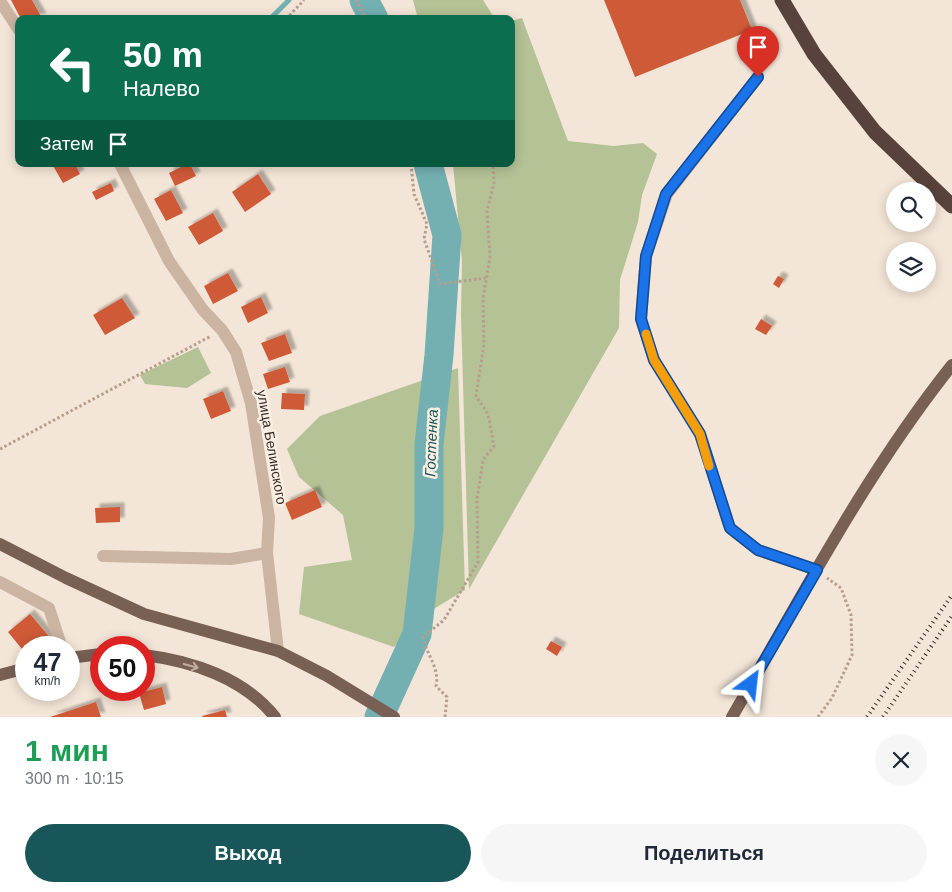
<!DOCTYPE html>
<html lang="ru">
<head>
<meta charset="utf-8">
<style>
  body { margin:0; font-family:Helvetica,sans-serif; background:#f6f6f7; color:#1f2937; height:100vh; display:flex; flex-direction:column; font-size:19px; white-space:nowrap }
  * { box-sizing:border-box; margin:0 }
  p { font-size:16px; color:#747a83 }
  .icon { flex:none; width:28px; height:28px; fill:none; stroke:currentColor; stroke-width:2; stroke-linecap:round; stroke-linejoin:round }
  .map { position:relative; height:717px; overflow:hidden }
  .sheet { display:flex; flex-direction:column; background:#fff; flex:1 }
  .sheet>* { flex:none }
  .hud { position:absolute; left:15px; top:15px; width:500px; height:152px; border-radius:10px; box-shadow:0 2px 12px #0003; background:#0b6e4f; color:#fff; overflow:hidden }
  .tools { position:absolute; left:886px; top:182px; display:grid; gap:10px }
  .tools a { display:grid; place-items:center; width:50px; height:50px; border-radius:50%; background:#fff; box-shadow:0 2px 12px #0003; font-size:25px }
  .speed { position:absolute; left:15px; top:636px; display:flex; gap:10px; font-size:25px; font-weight:700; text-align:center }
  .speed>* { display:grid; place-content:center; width:65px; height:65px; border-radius:50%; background:#fff; box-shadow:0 2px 12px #0003; line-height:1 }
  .speed small { font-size:12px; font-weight:400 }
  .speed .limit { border:8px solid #d22; background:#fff; color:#111 }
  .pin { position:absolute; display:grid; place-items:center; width:42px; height:42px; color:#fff; margin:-51px -21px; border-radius:50% 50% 50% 0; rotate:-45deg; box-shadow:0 0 5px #0007 }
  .pin .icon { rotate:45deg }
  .me { position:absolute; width:55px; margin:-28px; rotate:30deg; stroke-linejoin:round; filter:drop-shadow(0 0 4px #0008) }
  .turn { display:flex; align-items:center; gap:18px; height:105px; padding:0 25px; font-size:22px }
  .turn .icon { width:65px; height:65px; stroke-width:2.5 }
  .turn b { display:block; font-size:35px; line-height:42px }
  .then { display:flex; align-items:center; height:48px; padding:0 25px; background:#0003; gap:10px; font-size:19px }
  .round { display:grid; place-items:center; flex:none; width:52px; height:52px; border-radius:26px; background:#f6f6f7 }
  .summary { display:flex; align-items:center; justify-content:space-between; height:85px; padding:0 25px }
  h1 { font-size:30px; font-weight:600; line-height:38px; color:#1e9e55 }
  .primary-button { display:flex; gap:10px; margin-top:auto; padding:10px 25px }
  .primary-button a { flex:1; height:58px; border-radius:30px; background:#185659; color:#fff; font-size:20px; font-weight:600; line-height:58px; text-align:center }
  .primary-button a+a { background:#f6f6f7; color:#1f2937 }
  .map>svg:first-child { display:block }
  .green { fill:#b4c296 }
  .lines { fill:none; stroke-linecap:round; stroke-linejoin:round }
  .stream { stroke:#74b0b2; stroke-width:5 }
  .river { stroke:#74b0b2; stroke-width:29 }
  .building { fill:#cf5a38; filter:url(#shadow) }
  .path { stroke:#b79e8c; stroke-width:3; stroke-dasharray:2.5 2.5; stroke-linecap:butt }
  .minor { stroke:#cbb4a2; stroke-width:12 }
  .major { stroke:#796055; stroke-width:12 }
  .highway { stroke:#57433b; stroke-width:15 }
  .rail { stroke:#352a25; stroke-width:4; stroke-dasharray:1 4; stroke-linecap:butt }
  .oneway { stroke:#c0afa3 }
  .route-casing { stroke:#114b97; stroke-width:12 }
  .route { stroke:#1a73e8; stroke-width:9 }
  .slow { stroke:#f59e0b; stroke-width:9 }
  .labels { text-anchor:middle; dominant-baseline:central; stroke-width:5; stroke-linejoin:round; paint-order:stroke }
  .street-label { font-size:14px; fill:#352a25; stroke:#faefe3 }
  .water-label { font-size:15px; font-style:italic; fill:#185659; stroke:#faefe3 }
</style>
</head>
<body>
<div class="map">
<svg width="952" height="717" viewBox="0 0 952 717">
  <defs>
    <filter id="shadow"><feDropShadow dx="4.5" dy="-4.5" stdDeviation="1" flood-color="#0004"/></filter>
  </defs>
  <rect width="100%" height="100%" fill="#f3e5d7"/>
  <!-- green -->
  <path class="green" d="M413,0H483L495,19H418Z
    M522,18L568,141L614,146L643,143L657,154L642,195L638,222L620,280L619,328L469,589L461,314L462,261L453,164H511V21Z
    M198,347L211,373L187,388L145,384L140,375Z
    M458,368L465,590L427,613L394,647L299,614L304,567L352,560L343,515L299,477L287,449L320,416Z"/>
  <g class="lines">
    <!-- stream -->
    <path class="stream" d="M270,19L289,0"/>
    <!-- river -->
    <path class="river" d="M364,0L374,19
      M379,717L417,634L429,528V444L439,355L447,235L428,164"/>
  </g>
  <!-- building -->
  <path class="building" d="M11,0H32L42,18L21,19Z
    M604,0H740L752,30L635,77Z
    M52,164H75L80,174L63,183Z
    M187,164H190L196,176L175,186L169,173Z
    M258,174L271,194L245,212L232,192Z
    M111,183L114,191L96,200L92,192Z
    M171,190L183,213L166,221L154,199Z
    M213,213L223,231L199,245L188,227Z
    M228,273L238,291L213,304L204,286Z
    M778,276L784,279L779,288L773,284Z
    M261,297L268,313L248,323L241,307Z
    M122,298L135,318L105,335L93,315Z
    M761,319L772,326L766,335L755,329Z
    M285,334L292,353L269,361L261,343Z
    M285,367L290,382L268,389L263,374Z
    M223,391L231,411L211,419L203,399Z
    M282,393L305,394L304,410L281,409Z
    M315,490L322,507L292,520L285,503Z
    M120,507V522L96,523L95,508Z
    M30,614L52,640L42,648H26V654L8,632Z
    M551,641L562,647L557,656L546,649Z
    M162,687L166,704L144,710L139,693Z
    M96,702L101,717H50Z
    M225,710L227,717H203L202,716Z"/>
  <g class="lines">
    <!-- path -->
    <path class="path" d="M356,0L367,19
      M286,19L304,0
      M411,164L414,194L427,224L424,239L440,284L486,278
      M0,449L211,336
      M445,717L447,697L436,686C440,668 426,654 423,637L444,620L478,562L477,499L483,460L494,446L488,414L476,396L484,344L483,298L490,257L487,211L494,183L493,164
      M818,717L832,698L852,655L851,615L841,588L827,578"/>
    <!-- minor -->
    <path class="minor" d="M0,1L19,30
      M758,77L667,194L646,256L641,319L654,360L700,434L730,528L758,550L817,570
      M120,164L169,261L203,310L222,330L236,352L251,403L269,518L267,553L278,651
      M103,556L231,559L267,553
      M0,582L49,608L62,648"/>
    <!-- major -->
    <path class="major" d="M0,544L66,578L144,614L278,651L327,676L394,717
      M144,655C192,661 244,678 275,717
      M69,658L101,654
      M0,675L26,668
      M732,717C801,598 866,473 952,365"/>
    <!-- highway -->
    <path class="highway" d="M782,0L814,54L875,132L952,206"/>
    <!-- rail -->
    <path class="rail" d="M867,717L952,595
      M883,717L952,616"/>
  </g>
  <!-- one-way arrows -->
  <defs><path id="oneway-shaft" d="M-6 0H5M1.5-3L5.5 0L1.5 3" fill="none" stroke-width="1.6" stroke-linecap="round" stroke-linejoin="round" transform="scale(1.25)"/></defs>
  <use class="oneway" href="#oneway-shaft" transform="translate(191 666) rotate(15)"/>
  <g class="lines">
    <!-- route casing -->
    <g class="route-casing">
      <path id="route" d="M751,684L817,570L758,550L730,528L700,434L654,360L641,319L646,256L666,194L758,77"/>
    </g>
    <!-- route -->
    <use href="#route" class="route"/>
    <!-- slow -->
    <path class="slow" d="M646,334L654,360L700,434L709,466"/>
  </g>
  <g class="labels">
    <!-- street labels -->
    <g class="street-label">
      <text transform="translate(272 447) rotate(80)">улица Белинского</text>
    </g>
    <!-- water labels -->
    <g class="water-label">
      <text transform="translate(431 443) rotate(-88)">Гостенка</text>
    </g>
  </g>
</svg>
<div class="tools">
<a><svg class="icon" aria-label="search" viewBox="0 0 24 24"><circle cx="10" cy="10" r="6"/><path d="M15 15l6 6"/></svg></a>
<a><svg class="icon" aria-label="layers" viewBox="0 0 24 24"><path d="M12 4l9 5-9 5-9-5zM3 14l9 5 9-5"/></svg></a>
</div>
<div class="speed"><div>47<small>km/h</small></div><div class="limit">50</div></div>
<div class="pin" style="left:758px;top:77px;background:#d93025"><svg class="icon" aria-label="arrive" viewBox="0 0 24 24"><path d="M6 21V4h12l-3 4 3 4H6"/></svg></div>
<svg class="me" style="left:751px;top:684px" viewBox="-20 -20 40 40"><path d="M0-17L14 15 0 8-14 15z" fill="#1a73e8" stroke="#fff" stroke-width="4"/></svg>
<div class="hud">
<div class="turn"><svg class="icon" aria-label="left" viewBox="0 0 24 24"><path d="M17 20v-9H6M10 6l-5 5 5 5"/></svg><div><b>50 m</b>Налево</div></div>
<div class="then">Затем<svg class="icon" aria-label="arrive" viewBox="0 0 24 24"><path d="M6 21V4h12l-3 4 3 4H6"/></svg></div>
</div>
</div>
<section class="sheet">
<div class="summary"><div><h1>1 мин</h1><p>300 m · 10:15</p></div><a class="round"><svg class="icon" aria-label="close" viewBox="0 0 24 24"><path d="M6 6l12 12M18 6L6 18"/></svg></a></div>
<div class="primary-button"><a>Выход</a><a>Поделиться</a></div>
</section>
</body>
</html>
